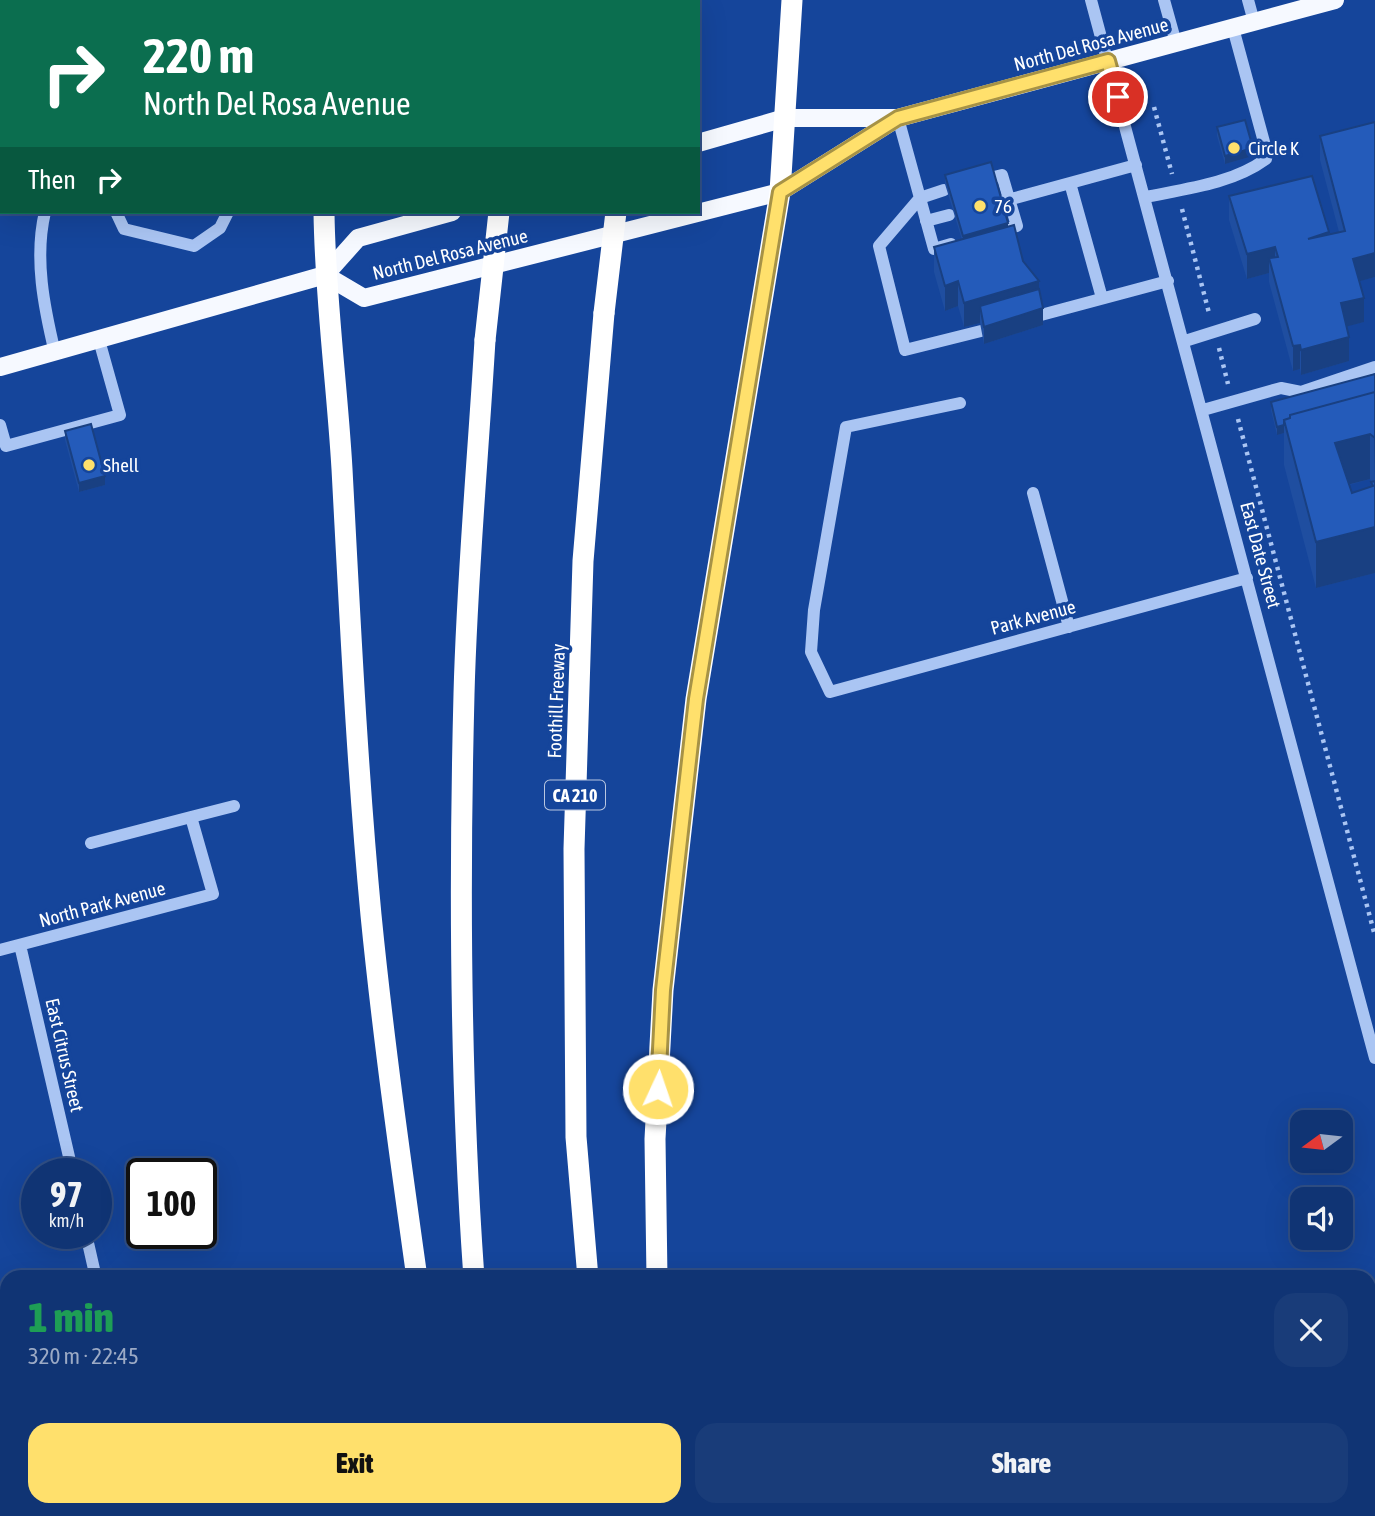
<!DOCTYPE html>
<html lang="en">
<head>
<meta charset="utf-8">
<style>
  body { margin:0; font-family:"Asap Condensed",sans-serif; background:#193c79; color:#f1f3f6; height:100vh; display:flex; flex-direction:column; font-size:26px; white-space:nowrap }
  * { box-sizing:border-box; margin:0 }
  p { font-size:23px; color:#9caac5 }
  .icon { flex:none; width:38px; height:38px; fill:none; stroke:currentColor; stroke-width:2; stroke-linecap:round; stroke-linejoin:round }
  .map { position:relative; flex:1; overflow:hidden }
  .sheet { position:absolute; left:0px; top:1270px; width:1376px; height:247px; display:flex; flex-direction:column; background:#103474; border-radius:21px 21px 0 0; box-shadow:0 7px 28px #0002,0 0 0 2px #304f86 }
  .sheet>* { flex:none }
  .guide { position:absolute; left:0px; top:0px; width:700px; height:214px; box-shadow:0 7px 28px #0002,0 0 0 2px #304f86; background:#0b6e4f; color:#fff; overflow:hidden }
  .needle { width:46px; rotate:255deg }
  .tools { position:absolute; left:1290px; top:1110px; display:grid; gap:14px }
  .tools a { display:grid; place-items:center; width:63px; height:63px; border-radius:14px; background:#103474; box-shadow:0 7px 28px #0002,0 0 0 2px #304f86; font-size:35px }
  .speed { position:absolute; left:21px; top:1158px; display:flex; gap:14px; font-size:35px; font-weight:700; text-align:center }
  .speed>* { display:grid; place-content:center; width:91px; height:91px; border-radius:50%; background:#103474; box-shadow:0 7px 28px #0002,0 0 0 2px #304f86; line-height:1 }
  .speed small { font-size:18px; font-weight:400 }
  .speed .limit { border:4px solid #111; border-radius:10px; background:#fff; color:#111 }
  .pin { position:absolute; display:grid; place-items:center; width:60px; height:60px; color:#fff; margin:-30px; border:4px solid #fff; border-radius:50%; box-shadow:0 2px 7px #0007 }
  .me { position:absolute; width:77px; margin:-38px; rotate:3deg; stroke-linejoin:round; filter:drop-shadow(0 0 5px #0008) }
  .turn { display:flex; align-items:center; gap:24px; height:147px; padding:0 28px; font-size:32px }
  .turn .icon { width:91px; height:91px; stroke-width:2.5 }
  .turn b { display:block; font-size:49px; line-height:60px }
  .then { display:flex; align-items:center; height:66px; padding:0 28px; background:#0003; gap:14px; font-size:26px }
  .round { display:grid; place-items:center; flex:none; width:74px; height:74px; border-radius:21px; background:#193c79 }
  .summary { display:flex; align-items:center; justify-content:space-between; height:119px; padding:0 28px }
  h1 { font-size:42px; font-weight:800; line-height:52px; color:#1e9e55 }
  .cta { display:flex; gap:14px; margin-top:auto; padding:14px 28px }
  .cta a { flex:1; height:80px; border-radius:21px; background:#ffe06c; color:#111; font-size:28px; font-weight:800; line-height:80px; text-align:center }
  .cta a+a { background:#193c79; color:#f1f3f6 }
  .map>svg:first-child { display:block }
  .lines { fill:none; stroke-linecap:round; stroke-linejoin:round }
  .stream { stroke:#9dbff5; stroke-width:9 }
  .path { stroke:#aac5f3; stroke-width:4.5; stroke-dasharray:3.5 5; stroke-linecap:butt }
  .minor { stroke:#aac5f3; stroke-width:12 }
  .major { stroke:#f6f9ff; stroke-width:18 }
  .highway { stroke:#fff; stroke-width:21 }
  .highway-bridge { stroke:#fff; stroke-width:21 }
  .wall { fill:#1f4ea0; fill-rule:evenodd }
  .shaded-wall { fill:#194082 }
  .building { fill:#245bba; stroke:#194082; stroke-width:2 }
  .route-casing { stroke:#a69246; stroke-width:18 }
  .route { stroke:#ffe06c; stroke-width:12 }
  .poi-dot { fill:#ffe06c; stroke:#15459b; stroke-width:2.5 }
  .labels { text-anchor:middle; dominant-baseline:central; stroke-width:7; stroke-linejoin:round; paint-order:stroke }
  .shield { fill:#15459b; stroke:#b9c7e1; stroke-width:2 }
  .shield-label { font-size:18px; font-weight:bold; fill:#fff }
  .street-label { font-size:19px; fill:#fff; stroke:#15459b }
  .poi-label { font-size:19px; fill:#fff; stroke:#15459b; text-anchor:start }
</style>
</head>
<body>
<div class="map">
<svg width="1375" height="1516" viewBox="0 0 1375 1516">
  <rect width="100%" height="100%" fill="#15459b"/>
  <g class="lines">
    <!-- stream -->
    <path class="stream" d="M41,2L43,0
      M0,41L2,39"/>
    <!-- path -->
    <path class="path" d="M1154,107L1172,174
      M1182,209L1209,313
      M1219,348L1228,384
      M1238,419L1375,936"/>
    <!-- minor -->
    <path class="minor" d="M1091,0L1375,1058
      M1164,0L1176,43
      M1248,0L1254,22
      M145,2L146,0
      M286,2V0
      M898,118L934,249L951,244
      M990,178L1002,175L1017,226L1005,229
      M0,180H2
      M1070,183L1102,298
      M944,190L920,198L879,246L905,350L981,331
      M1145,197C1185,189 1232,184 1266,159L1267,153L1233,28
      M997,203L1136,165
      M45,212C34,258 44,307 55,353
      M116,212L124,229L194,246L220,228L228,212
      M926,221L949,215
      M1041,315L1168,281
      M1185,341L1255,319
      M960,403L846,427L814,610L811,652L830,692L1247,578
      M1203,410L1281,388L1301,392L1375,367
      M0,425L6,446L120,415L99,340
      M1033,493L1069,627
      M191,817L234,806
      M20,945L73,1174
      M0,950L213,894L191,817L91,843
      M86,1234L96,1278
      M1368,1444L1375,1442
      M151,1510L153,1516
      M919,1510L922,1516
      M1142,1510L1143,1516
      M0,1513L11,1510"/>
    <!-- major -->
    <path class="major" d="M698,143L785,118H898L1335,0
      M325,275L364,298L780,192L898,118
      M0,367L325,275L358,238L452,212"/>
    <!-- highway -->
    <path class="highway" d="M366,2L367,0
      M532,2V0
      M644,2V0
      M324,212C325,298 337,383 342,469C350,618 357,767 371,915C383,1036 400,1157 417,1278
      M474,1278C460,1083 459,889 464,694C467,576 478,458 485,340
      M588,1278L576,1137L574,849L583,561L604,313
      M657,1278L655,1139L663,990L696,699L780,192L792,0
      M450,1510L451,1516
      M491,1510V1516
      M608,1510V1516
      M667,1510V1516"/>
    <!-- highway-bridge -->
    <path class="highway-bridge" d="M604,313L616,212
      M485,340L499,212"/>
  </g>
  <!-- wall -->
  <path class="wall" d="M1375,122V277L1359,281L1364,322L1347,326L1349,361L1301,375L1300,369L1293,371L1269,282V273L1247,279L1229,220V196L1329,234L1339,232L1320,160V136Z
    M1217,127L1253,156L1225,164L1217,136Z
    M945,175L1008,227L1023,261L1039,289L1043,325L984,344L980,323L964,327L958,306L945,311L934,272V247L962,240L945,184Z
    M1375,374V573L1316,588L1284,465V433L1277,435L1271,410V402ZM1370,479L1372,482H1371V487L1352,493L1349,485Z
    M65,431L105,485L79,492L65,440Z"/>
  <!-- shaded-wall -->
  <path class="shaded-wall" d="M1253,148V156L1225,164V156Z
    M1008,223V231L963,244V236Z
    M1275,247V271L1269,258V273L1247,279V254Z
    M1375,253V277L1353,283V259Z
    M958,281V306L945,311V286Z
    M1039,281V306H980V323L964,327V303Z
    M1364,298V322L1341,328V303Z
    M1043,308V325L984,344V327Z
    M1349,337V361L1301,375V350Z
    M1300,345V369L1293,371V346Z
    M1284,425V433L1277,435V427Z
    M1370,434V479L1335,488V443Z
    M1374,438H1375L1374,484Z
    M105,476V485L79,492V483Z
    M1375,527V573L1316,588V542Z"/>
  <!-- building -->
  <path class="building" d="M1245,120L1253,148L1225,156L1217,127Z
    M1375,122V253L1353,259L1364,298L1341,303L1349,337L1301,350L1300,345L1293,346L1269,258L1278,257L1275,247L1247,254L1229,196L1312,176L1329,232L1308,239L1345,231L1320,136Z
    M991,162L1008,223L963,236L945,175Z
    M1014,225L1023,261L1039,281L964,303L958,281L945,286L934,247Z
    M1039,289L1043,308L984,327L980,306Z
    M1375,374V392L1290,415V418L1284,420V425L1277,427L1271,402Z
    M1375,392V438L1370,434L1335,443L1352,493L1373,486L1371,482L1375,481V527L1316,542L1284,420L1290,418V415Z
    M91,424L105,476L79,483L65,431Z"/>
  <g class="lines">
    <!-- route casing -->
    <g class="route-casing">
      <path id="route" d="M658,1089L663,990L696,699L780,192L898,118L1108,61L1118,97"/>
    </g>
    <!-- route -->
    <use href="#route" class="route"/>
  </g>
  <!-- markers -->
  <g class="poi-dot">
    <circle cx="1234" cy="148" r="7"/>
    <circle cx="980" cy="206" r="7"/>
    <circle cx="89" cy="465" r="7"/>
  </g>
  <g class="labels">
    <!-- shield labels -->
    <rect class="shield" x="545" y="780.5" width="60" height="29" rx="5"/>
    <g class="shield-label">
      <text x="575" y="795">CA 210</text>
    </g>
    <!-- street labels -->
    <g class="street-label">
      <text transform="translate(1091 44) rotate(-15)">North Del Rosa Avenue</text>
      <text transform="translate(450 254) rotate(-14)">North Del Rosa Avenue</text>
      <text transform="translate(1261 555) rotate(75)">East Date Street</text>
      <text transform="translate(1033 617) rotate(-15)">Park Avenue</text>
      <text transform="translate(556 701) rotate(-88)">Foothill Freeway</text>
      <text transform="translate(102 904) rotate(-15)">North Park Avenue</text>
      <text transform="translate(65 1055) rotate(77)">East Citrus Street</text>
    </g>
    <!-- poi labels -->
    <g class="poi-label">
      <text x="1248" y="148">Circle K</text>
      <text x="994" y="206">76</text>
      <text x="103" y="465">Shell</text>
    </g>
  </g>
</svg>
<div class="tools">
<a><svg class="needle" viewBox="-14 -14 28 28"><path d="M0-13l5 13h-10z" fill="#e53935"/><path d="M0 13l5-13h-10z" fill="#9caac5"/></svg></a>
<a><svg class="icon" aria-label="sound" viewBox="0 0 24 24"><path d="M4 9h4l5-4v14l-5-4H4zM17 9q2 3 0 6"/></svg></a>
</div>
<div class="speed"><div>97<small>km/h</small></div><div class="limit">100</div></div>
<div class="pin" style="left:1118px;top:97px;background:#d93025"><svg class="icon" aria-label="arrive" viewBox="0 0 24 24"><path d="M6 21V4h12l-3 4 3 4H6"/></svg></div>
<svg class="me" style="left:658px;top:1089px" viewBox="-20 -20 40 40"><circle r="17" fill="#ffe06c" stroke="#fff" stroke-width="3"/><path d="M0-11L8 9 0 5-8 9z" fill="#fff"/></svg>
<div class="guide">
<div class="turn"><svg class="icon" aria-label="right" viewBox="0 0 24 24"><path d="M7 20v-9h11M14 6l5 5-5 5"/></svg><div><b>220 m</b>North Del Rosa Avenue</div></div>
<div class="then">Then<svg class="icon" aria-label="right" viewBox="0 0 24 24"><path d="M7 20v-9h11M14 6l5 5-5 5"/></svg></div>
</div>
<section class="sheet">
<div class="summary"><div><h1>1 min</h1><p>320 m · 22:45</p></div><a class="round"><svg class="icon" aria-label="close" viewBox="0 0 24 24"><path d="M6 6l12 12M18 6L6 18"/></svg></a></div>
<div class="cta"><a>Exit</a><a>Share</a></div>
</section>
</div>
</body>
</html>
